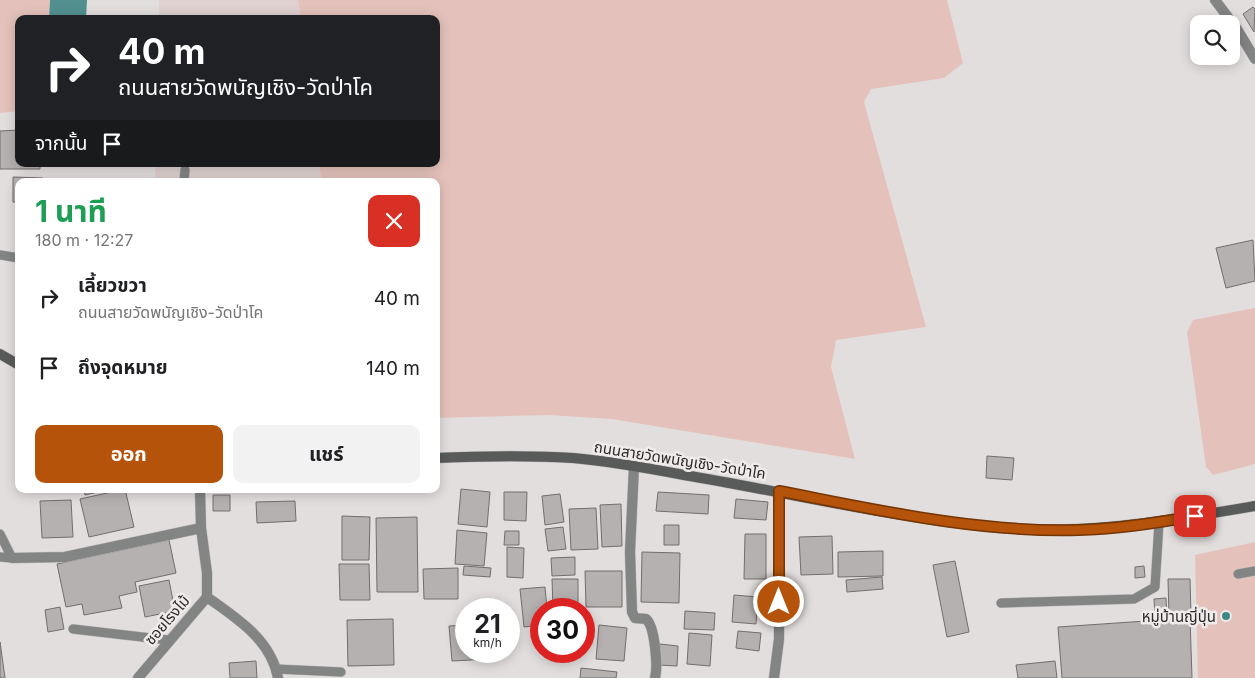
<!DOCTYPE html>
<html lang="th">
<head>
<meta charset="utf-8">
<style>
  body { margin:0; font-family:Inter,"Noto Sans Thai",sans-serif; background:#f2f2f2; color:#202124; height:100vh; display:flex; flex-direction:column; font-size:19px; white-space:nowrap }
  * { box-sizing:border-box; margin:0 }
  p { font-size:16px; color:#757577 }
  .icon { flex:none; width:28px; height:28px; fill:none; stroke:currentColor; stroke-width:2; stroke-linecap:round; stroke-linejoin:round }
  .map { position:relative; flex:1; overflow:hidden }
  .panel { position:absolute; left:15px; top:178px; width:425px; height:315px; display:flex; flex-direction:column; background:#fff; border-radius:10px; box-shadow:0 2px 12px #0003 }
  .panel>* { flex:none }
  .top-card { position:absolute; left:15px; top:15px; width:425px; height:152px; border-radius:10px; box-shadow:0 2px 12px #0003; background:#202124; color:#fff; overflow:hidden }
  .fabs { position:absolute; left:1190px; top:15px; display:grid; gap:10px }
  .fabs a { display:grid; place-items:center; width:50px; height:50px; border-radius:10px; background:#fff; box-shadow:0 2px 12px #0003; font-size:25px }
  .speed { position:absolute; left:455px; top:598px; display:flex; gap:10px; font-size:25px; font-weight:700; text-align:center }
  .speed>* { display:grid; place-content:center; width:65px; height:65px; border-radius:50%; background:#fff; box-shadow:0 2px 12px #0003; line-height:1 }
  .speed small { font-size:12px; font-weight:400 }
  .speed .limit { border:8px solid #d22; background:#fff; color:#111 }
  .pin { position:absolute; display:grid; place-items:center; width:42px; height:42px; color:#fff; margin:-21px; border-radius:10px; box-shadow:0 2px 8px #0006 }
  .me { position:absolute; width:55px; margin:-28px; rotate:0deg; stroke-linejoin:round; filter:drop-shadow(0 0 4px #0008) }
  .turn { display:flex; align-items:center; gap:18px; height:105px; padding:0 20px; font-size:22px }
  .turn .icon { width:65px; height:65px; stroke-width:2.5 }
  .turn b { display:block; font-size:35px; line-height:42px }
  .then { display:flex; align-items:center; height:48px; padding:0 20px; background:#0003; gap:10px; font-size:19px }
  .round { display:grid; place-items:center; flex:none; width:52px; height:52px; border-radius:10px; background:#f2f2f2 }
  .summary { display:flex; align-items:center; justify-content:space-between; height:85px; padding:0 20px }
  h1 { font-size:30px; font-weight:700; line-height:38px; color:#1e9e55 }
  .action { display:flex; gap:10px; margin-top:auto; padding:10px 20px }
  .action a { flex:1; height:58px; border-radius:10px; background:#b45309; color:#fff; font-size:20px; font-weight:700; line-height:58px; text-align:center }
  .action a+a { background:#f2f2f2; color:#202124 }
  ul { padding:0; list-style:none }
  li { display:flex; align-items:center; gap:15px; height:70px; padding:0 20px }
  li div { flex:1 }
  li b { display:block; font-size:19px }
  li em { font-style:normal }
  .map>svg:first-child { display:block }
  .built { fill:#ded1cf }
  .green { fill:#e4c2bb }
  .water { fill:#529090 }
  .building { fill:#b5b1b0; stroke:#726e6d }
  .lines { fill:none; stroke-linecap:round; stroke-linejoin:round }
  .service-casing { stroke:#bdbab9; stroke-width:10 }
  .minor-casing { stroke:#bdbab9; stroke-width:11 }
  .secondary-casing { stroke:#bdbab9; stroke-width:11 }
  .service { stroke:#838585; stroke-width:9 }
  .minor { stroke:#838585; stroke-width:10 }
  .secondary { stroke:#595b5b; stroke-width:10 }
  .route-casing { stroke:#753606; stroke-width:12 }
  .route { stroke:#b45309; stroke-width:9 }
  .poi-dot { fill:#3e8787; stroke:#efebea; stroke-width:2 }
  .labels { text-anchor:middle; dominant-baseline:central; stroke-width:5; stroke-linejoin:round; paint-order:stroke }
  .street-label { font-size:15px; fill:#2b2929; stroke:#efebea }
  .poi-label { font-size:15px; fill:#2b2929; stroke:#efebea; text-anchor:end }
</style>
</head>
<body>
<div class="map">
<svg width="1255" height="678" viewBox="0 0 1255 678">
  <rect width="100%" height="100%" fill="#e2dedd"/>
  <!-- built -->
  <path class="built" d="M159,0H298L301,19H159Z
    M155,164H319L322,181H155Z"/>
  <!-- green -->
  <path class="green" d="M0,0H50L49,19H19V111L0,113Z
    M298,0H947L963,63L944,78L871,89L864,102L926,327L836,340L831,367L855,459L612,419L548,415L436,418V181H322L319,164H436V19H301Z
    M1255,308V464L1213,475L1206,467L1187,332L1193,320Z
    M1255,542V678H1198L1195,555Z"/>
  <!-- water -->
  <path class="water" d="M50,0H87L86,19H49Z"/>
  <!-- building -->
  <path class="building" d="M1253,7L1255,9L1254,32L1243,14Z
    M19,130V164H40V169H0V131Z
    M13,177L43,178V181H19V202H13Z
    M1253,240L1255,281L1226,288L1216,248Z
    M987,456L1014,458L1012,480L986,478Z
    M84,489H107V490L85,495Z
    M125,489L134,527L89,537L80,499Z
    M461,489L490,492L487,527L458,524Z
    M504,492H527L526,521L504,520Z
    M658,492L709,495L708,514L656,511Z
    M560,494L564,522L545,525L542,496Z
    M213,495H230V511H213Z
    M736,499L768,502L766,520L734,518Z
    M71,500L73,537L42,538L40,501Z
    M295,501L296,521L257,523L256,502Z
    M621,504L622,546L602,547L600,505Z
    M596,508L598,549L571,550L569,509Z
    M342,516L370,517L369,560H342Z
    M417,517L418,592H377L376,518Z
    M664,525H679V545H664Z
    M563,527L566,549L548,551L545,529Z
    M457,530L487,533L484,566L455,564Z
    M505,531H519V545H504Z
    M745,534H766V579H744Z
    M832,536L833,574L801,575L799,537Z
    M169,540L176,573L135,582L137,592L119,596L122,608L84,615L82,604L66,607L57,564Z
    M507,547L524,548L523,578L507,577Z
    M883,551V576L838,577V552Z
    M642,552L680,553L679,603L641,602Z
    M575,557V575L552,576L551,558Z
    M955,561L969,632L947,637L933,565Z
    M339,564H369L370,600H340Z
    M464,566L491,568L490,577L463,575Z
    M1144,566L1145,577L1135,578V567Z
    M458,568V599H424L423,569Z
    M585,571H622V607H586Z
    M882,577L883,589L847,592L846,580Z
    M552,579H578V609H553Z
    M1168,579H1190L1191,616H1169Z
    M169,580L175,611L145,617L139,586Z
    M545,587L547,609H541V625L524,627L520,589Z
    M734,595L758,597L756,624L732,622Z
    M1166,598L1167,616H1155L1154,599Z
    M60,607L64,629L48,632L45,610Z
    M685,611L715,613L714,630L684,629Z
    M1190,618L1192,678H1062L1058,627Z
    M393,619L394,665L348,666L347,620Z
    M466,625V651H490V659L452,661L449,626Z
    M599,625L627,628L624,661L596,659Z
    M738,631L761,633L759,651L736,648Z
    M689,633L712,635L710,666L687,664Z
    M0,642L5,678H0Z
    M660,644L678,646L677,666L659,665Z
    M256,661L257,678H230L229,663Z
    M1055,661L1057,678H1018L1016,665Z
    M581,668L617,672L616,678H580Z"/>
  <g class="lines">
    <!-- service casing -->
    <g class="service-casing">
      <path id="service" d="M184,181L185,170
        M0,255L19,258
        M0,534L12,558
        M0,557L12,558
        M1238,574L1255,571
        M1001,603L1134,599L1155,587L1159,523
        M73,629L168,640
        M276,669L341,672"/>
    </g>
    <!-- minor casing -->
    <g class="minor-casing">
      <path id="minor" d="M1215,0L1237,29L1255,59
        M634,466L630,552L632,612L635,618L646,619C655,626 658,667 655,678
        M12,558L65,557L201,528
        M207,597C236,618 271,639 278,678
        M138,678L207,597V573L201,528L200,489
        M774,678L779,639V491"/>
    </g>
    <!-- secondary casing -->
    <g class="secondary-casing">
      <path id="secondary" d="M0,354L19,365
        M436,458C482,456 527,455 573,458C610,461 647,468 684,475C786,492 888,517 991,527C1081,536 1167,521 1255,506"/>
    </g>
    <!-- service -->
    <use href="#service" class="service"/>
    <!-- minor -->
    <use href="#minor" class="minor"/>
    <!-- secondary -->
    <use href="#secondary" class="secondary"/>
  </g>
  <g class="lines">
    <!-- route casing -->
    <g class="route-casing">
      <path id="route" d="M779,602V491C878,510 978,533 1079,530C1118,529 1157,523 1195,516"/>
    </g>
    <!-- route -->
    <use href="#route" class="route"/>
  </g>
  <!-- markers -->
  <circle class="poi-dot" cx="1226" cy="616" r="5"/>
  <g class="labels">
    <!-- street labels -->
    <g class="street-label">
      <text transform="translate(680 460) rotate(9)">ถนนสายวัดพนัญเชิง-วัดป่าโค</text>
      <text transform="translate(167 620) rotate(-49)">ซอยโรงไม้</text>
    </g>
    <!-- poi labels -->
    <g class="poi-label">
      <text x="1216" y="616">หมู่บ้านญี่ปุ่น</text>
    </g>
  </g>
</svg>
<div class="fabs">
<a><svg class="icon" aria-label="search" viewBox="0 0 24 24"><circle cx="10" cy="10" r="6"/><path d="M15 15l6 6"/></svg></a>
</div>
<div class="speed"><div>21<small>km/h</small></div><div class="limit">30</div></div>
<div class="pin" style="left:1195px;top:516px;background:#d93025"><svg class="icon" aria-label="arrive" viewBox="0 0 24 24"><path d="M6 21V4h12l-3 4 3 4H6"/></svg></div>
<svg class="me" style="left:779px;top:602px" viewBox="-20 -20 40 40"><circle r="17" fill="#b45309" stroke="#fff" stroke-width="3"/><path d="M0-11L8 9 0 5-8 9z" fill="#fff"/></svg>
<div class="top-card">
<div class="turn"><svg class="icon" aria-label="right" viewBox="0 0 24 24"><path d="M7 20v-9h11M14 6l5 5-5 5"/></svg><div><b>40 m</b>ถนนสายวัดพนัญเชิง-วัดป่าโค</div></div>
<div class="then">จากนั้น<svg class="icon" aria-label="arrive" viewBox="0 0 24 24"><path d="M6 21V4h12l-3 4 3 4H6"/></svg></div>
</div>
<section class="panel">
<div class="summary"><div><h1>1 นาที</h1><p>180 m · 12:27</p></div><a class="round" style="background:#d93025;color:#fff"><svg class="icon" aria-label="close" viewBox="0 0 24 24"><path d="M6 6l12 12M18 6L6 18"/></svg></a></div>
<ul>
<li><svg class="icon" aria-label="right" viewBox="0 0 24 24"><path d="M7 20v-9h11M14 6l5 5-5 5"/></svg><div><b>เลี้ยวขวา</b><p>ถนนสายวัดพนัญเชิง-วัดป่าโค</p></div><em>40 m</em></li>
<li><svg class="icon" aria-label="arrive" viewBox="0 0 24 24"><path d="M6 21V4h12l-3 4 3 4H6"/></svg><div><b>ถึงจุดหมาย</b></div><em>140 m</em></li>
</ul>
<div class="action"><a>ออก</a><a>แชร์</a></div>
</section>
</div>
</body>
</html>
